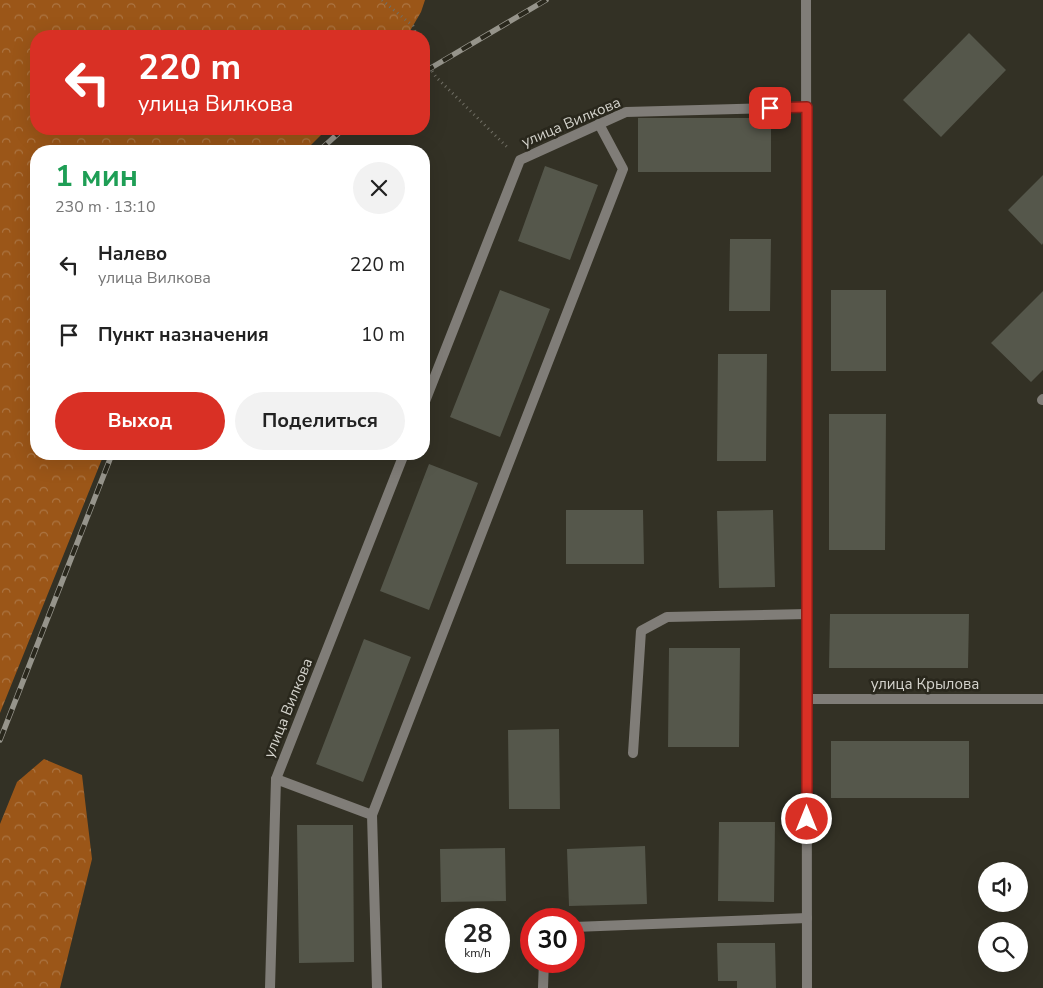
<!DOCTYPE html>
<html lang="ru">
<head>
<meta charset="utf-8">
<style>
  body { margin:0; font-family:"Nunito Sans",sans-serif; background:#f2f2f2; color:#222; height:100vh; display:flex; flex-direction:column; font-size:19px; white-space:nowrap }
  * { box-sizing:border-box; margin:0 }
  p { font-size:16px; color:#767676 }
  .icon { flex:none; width:28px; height:28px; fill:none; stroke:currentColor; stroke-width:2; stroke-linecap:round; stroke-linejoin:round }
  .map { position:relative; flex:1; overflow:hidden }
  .sheet { position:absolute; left:30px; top:145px; width:400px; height:315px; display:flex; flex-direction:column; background:#fff; border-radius:20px; box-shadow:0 5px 20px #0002 }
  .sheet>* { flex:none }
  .guide { position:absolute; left:30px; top:30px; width:400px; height:105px; border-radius:20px; box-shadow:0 5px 20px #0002; background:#d93025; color:#fff; overflow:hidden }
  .controls { position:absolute; left:978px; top:862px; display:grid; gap:10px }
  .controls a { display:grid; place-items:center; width:50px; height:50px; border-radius:50%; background:#fff; box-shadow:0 5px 20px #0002; font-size:25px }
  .speed { position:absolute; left:445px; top:908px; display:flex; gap:10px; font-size:25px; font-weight:700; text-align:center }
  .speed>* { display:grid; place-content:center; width:65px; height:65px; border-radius:50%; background:#fff; box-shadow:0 5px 20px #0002; line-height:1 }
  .speed small { font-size:12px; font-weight:400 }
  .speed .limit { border:8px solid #d22; background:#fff; color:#111 }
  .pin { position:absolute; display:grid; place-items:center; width:42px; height:42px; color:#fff; margin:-21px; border-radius:10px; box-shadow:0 2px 8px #0006 }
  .me { position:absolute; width:55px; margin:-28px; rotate:0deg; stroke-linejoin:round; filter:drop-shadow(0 0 4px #0008) }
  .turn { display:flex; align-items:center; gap:18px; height:105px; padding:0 25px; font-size:22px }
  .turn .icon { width:65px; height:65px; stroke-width:2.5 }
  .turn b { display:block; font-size:35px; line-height:42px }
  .round { display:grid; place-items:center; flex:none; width:52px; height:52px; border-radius:26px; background:#f2f2f2 }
  .overview { display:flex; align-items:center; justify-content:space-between; height:85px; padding:0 25px }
  h1 { font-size:30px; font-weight:700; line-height:38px; color:#1e9e55 }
  .cta { display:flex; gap:10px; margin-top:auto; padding:10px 25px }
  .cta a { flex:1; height:58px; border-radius:30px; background:#d93025; color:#fff; font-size:20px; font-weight:700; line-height:58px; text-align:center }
  .cta a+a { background:#f2f2f2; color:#222 }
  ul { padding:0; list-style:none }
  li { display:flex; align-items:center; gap:15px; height:70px; padding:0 25px }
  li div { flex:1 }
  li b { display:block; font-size:19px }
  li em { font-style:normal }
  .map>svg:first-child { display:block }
  .forest { fill:url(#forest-crowns) }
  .building { fill:#55574b }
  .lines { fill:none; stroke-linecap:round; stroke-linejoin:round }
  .path { stroke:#727066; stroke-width:3; stroke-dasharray:1 4; stroke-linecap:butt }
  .lane { stroke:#807d78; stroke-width:10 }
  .street { stroke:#807d78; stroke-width:10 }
  .rail-casing { stroke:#96948b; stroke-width:5.5 }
  .rail { stroke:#29271c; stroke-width:4; stroke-dasharray:11; stroke-linecap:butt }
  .route-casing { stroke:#8d1f18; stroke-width:12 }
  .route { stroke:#d93025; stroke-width:9 }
  .labels { text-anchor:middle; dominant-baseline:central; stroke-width:5; stroke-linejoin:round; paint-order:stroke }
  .street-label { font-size:15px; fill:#d4d3cc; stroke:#29271c }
</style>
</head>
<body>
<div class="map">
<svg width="1043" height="988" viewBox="0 0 1043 988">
  <defs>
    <pattern id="forest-crowns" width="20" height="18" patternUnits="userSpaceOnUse" patternTransform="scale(1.25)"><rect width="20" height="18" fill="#9b5618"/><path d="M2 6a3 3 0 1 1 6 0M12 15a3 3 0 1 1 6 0" fill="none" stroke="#ac7543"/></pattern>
  </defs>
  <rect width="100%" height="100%" fill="#333125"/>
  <!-- forest -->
  <path class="forest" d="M0,0H425L421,12L407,36H36V129H327L305,151H36V454H104L0,713Z
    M44,759L82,775L92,859L60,988H0V824L17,782Z"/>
  <!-- building -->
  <path class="building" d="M969,33L1006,70L941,137L903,100Z
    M638,118H771V172H638Z
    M545,166L598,185L570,260L518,241Z
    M1043,175V243L1042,245L1008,210Z
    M730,239H771L770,311H729Z
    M500,290L550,309L500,437L450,417Z
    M831,290H886V371H831Z
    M1043,291V370L1031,382L991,343Z
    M718,354H767L766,461H717Z
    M829,414H886L885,550H829Z
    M429,464L478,483L429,610L380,591Z
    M566,510H643L644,564H566Z
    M773,510L775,587L719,588L717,511Z
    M830,614H969L968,668H829Z
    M364,639L411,657L363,782L316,764Z
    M669,648H740L739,747H668Z
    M559,729L560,809H509L508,730Z
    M831,741H969V798H831Z
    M719,822H775L774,902L718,901Z
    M297,825H353L354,962L299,963Z
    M645,846L647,904L569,906L567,849Z
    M505,848L506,901L441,902L440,849Z
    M717,943H775L776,988H737V981H718Z"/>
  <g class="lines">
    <!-- path -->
    <path class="path" d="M382,0L413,26L417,36
      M424,53L430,68L436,77L509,149"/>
    <!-- lane -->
    <path class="lane" d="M1042,400L1043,399
      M633,753L641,631L667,617L807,614
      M276,779L372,815L377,988
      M372,815L623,169L599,124
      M574,927L807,918
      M543,988L544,961"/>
    <!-- street -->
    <path class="street" d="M806,0L807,988
      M424,404L520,160L626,112L807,107
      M807,699H1043
      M270,988L276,779L404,454"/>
    <!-- rail casing -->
    <g class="rail-casing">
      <path id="rail" d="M424,72L546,0
        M319,151L343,129
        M0,740L112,454"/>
    </g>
    <!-- rail -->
    <use href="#rail" class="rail"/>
  </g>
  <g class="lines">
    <!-- route casing -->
    <g class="route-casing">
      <path id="route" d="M770,108L807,107V819"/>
    </g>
    <!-- route -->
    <use href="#route" class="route"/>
  </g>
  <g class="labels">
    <!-- street labels -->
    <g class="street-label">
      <text transform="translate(571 122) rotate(-23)">улица Вилкова</text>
      <text x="925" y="684">улица Крылова</text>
      <text transform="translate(288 708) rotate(-68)">улица Вилкова</text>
    </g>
  </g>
</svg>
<div class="controls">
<a><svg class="icon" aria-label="sound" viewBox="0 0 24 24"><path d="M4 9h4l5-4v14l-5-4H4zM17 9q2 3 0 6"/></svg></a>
<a><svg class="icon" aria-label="search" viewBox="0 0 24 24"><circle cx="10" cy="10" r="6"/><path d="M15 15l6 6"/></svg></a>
</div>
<div class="speed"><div>28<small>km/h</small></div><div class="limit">30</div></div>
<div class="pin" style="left:770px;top:108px;background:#d93025"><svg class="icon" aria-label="arrive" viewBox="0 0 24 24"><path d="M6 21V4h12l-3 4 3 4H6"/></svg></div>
<svg class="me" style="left:807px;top:819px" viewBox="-20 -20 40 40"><circle r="17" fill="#d93025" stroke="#fff" stroke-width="3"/><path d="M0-11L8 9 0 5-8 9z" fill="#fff"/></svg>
<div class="guide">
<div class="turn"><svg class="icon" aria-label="left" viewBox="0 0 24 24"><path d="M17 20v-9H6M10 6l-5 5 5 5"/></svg><div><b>220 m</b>улица Вилкова</div></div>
</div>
<section class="sheet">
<div class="overview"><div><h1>1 мин</h1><p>230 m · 13:10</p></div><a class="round"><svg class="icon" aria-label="close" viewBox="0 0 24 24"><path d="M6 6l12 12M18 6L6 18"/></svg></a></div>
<ul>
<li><svg class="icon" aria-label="left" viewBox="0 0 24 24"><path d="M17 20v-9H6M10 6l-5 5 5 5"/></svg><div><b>Налево</b><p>улица Вилкова</p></div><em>220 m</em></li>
<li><svg class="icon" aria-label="arrive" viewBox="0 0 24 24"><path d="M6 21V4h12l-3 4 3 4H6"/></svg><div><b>Пункт назначения</b></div><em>10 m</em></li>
</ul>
<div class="cta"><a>Выход</a><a>Поделиться</a></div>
</section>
</div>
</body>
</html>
